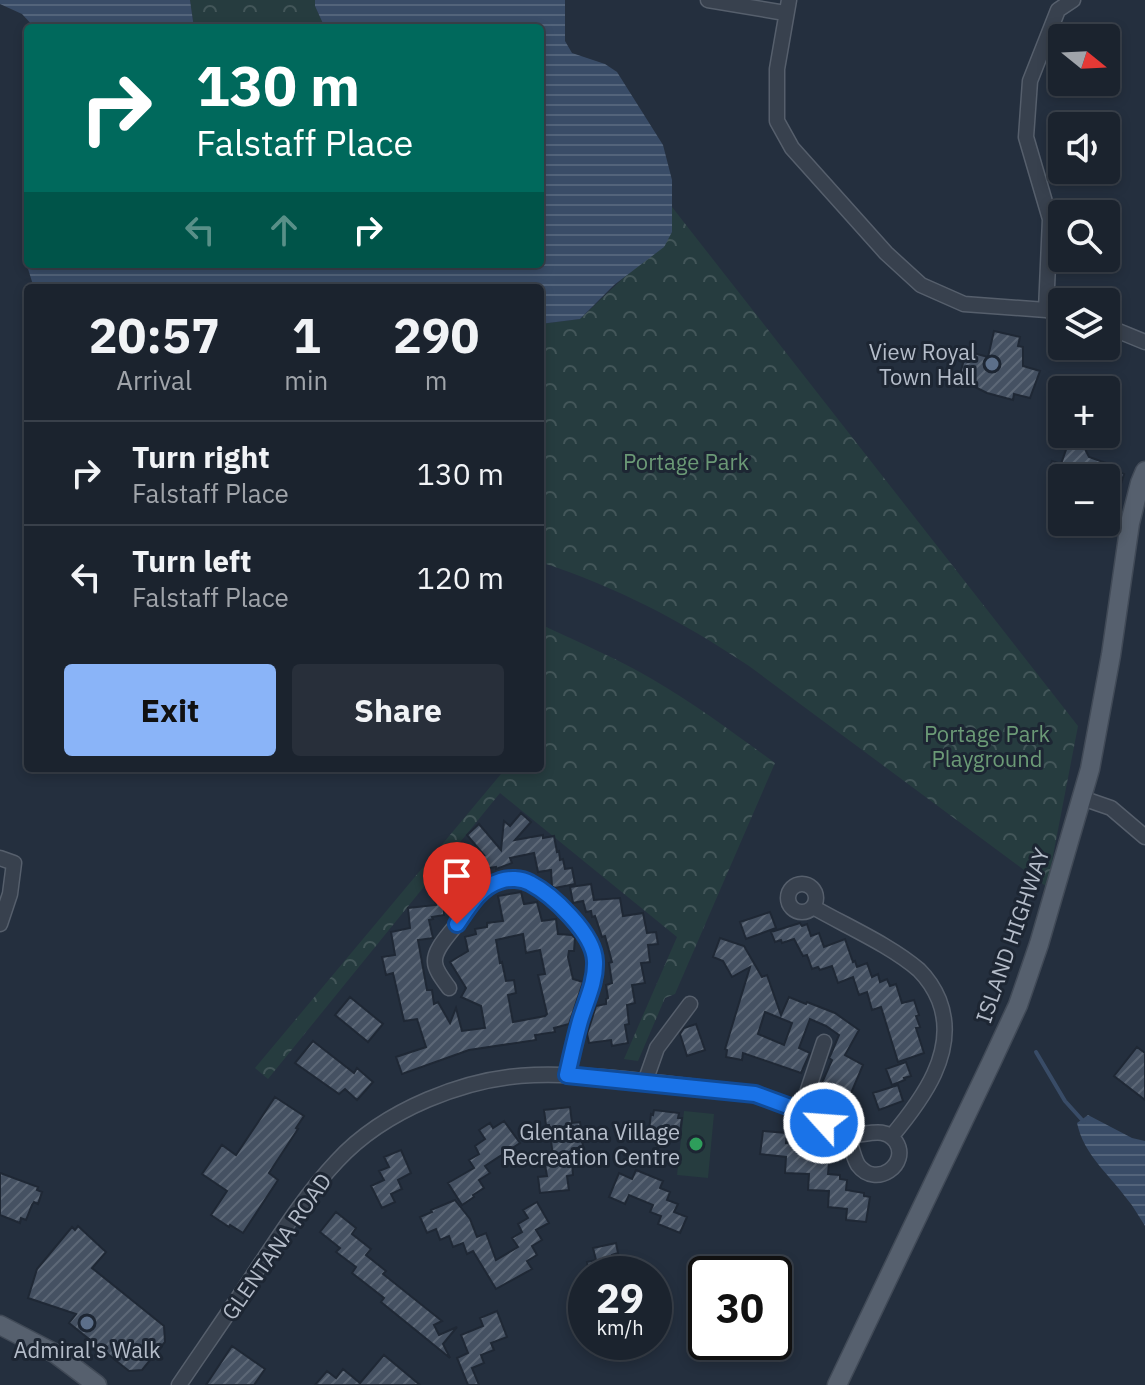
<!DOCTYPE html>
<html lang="en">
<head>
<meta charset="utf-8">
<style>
  body { margin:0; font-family:"IBM Plex Sans",sans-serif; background:#282f3a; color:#f1f3f6; height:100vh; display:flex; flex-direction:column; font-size:30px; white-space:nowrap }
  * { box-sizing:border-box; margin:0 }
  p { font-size:26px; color:#a0a4aa }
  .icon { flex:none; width:44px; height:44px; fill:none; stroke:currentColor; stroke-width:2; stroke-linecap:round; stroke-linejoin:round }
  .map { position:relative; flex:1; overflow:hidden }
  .side { position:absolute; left:24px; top:284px; width:520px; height:488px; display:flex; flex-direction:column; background:#1b232e; border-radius:8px; box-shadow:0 4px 12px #0003,0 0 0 2px #39404a }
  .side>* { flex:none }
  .banner { position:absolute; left:24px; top:24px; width:520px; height:244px; border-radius:8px; box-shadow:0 4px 12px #0003,0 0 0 2px #39404a; background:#00695c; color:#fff; overflow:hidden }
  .needle { width:52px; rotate:108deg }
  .fabs { position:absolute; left:1048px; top:24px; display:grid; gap:16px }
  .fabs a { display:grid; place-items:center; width:72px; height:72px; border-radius:8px; background:#1b232e; box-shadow:0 4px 12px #0003,0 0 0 2px #39404a; font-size:40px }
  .speed { position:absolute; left:568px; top:1256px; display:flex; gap:16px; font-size:40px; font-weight:700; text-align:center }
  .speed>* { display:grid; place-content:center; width:104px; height:104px; border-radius:50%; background:#1b232e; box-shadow:0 4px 12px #0003,0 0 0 2px #39404a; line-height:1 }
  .speed small { font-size:20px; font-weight:400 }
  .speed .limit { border:4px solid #111; border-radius:12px; background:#fff; color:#111 }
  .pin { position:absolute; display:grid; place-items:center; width:68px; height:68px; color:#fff; margin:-82px -34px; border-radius:50% 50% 50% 0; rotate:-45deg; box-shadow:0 0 8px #0007 }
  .pin .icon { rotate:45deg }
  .me { position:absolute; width:88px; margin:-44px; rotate:296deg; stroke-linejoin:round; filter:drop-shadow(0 0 6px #0008) }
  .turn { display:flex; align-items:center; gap:28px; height:168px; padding:0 40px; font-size:36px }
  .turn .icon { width:104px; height:104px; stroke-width:2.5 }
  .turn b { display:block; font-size:56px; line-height:68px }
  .lanes { display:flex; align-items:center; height:76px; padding:0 40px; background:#0003; justify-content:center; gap:40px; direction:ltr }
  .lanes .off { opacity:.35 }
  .eta { display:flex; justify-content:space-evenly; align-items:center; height:136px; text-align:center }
  .eta b { font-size:48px; font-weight:700; line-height:56px }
  .action { display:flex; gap:16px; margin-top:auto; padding:16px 40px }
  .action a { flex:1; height:92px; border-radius:8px; background:#8ab4f8; color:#111; font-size:32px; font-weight:700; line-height:92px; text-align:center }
  .action a+a { background:#282f3a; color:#f1f3f6 }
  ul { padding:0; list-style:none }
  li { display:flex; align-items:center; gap:24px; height:104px; padding:0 40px; border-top:2px solid #39404a }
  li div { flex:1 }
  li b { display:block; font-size:30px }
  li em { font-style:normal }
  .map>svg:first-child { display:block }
  .forest { fill:url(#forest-crowns) }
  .garden { fill:#263c3f }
  .water { fill:url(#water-rules) }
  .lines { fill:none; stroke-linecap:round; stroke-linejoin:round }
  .stream { stroke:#394c67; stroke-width:4 }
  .building { fill:url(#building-hatch); stroke:#1f2835; stroke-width:2; fill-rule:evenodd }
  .minor-casing { stroke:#565f6c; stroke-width:17 }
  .major-casing { stroke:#414a57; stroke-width:21 }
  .minor { stroke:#38414e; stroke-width:14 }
  .major { stroke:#56606e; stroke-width:18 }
  .route-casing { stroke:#114b97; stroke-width:20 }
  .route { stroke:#1a73e8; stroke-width:14 }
  .service-dot { fill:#5c6f8a; stroke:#1d2633; stroke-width:3 }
  .leisure-dot { fill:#2e9e5b; stroke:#1d2633; stroke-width:3 }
  .labels { text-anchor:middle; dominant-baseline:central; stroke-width:6; stroke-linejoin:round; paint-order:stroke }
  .poi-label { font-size:22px; fill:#b4bcc9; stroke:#1d2633; text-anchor:end }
  .park-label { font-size:22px; fill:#6b9a76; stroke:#1d2633 }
  .street-label { font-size:22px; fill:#b4bcc9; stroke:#1d2633 }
</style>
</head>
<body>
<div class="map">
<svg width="1145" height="1385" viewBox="0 0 1145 1385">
  <defs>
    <pattern id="forest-crowns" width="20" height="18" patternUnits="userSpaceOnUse" patternTransform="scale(2)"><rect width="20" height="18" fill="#263c3f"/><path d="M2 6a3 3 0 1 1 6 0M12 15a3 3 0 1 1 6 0" fill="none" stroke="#435659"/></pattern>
    <pattern id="water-rules" width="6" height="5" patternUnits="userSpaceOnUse" patternTransform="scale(2)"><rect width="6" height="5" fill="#394c67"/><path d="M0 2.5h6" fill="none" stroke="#53647b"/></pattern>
    <pattern id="building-hatch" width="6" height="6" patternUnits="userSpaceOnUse" patternTransform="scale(2)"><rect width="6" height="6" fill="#455162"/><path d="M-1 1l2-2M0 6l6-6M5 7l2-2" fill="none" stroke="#5d6877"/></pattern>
  </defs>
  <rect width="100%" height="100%" fill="#242f3e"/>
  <!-- forest -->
  <path class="forest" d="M190,0H315V6L325,28H194Z
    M672,207L1078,726L1047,887L749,666C682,621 617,587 540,562V324L580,319L672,232Z
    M540,624C578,642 616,658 652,679C695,704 735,734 775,763L675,994L665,998L638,1061L624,1059L677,937L500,793L268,1079L255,1068L506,768H540Z"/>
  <!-- garden -->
  <path class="garden" d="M684,1111L714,1114L708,1178L677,1175Z"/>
  <!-- water -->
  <path class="water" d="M0,0H190L194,28H35L22,14L0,4Z
    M315,0H565V41L572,53L605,64L617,72L663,145L672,180V232L664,247L614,285L580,319L540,324V288H34L24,256L28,243V264H540V28H325L315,6Z
    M1088,1115L1132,1138L1145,1141V1226C1139,1217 1134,1207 1127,1199C1108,1173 1084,1155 1077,1123Z"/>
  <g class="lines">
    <!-- stream -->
    <path class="stream" d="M1036,1052L1065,1101L1084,1122"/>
  </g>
  <!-- building -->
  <path class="building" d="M994,331L1020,337L1018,346L1023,347V366L1040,371L1030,398L1014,394L1013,400L987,393L959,379L966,351L988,357Z
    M1074,441L1083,445L1089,457L1117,467L1116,471L1124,474L1117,497L1106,493V478H1062L1061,505L1048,472L1052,461L1061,464L1068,444Z
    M521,813L531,822L515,840L543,835V838L554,836L557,852L559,851L560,860L563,859L565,869L572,868L575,884L555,888L552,886L551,870L538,872L534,853L510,858L512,863L496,869V867L464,872L468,890L462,891L463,895L447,898L449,908L444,909V915L432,917L433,919L429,920L433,938L418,940L427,990H432L434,1004L438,1002L450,1023L456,1008L462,1031L485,1028L481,1006L461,997L466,988L450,962L468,951L465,937L476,934L475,929L487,927V923L503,921L498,896L521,892L524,904L537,902L542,921L556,919L558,934L572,935L575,938L574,951H569L568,957L573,979L583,982L569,1024L554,1028L555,1032L535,1035L536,1040L469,1050L402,1074L396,1057L426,1047L417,1019L404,1021L393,973L386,975L382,957L395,955L391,932L410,928L408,908L436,905L433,894L440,892L438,883L452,879L448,863L460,861V859L484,855L467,835L479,824L501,850L504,821L510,826ZM523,934L526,953L540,950L545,974L538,975L547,1014L545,1016L513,1022L508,995L516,993L514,980L506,981L502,962L500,963L496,940Z
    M591,884L594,900L620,898L623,916L643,913L647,933L656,932L658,944L648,945L650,962L641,963L645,983L632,985L635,1003L627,1005L629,1024L625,1025L628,1043L612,1046L611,1040L589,1043L587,1034L596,1006L606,1004V999L608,998L606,985L612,983L609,963L612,962L605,936L602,937L595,916L592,917L591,911L586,912L583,901L573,903L570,887Z
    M770,912L776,928L746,939L740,922Z
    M800,923L802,926L807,924L811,936L819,933L824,947L845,939L853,962L855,961L857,967L867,963L872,977L878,974L880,982L887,979L890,986L896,984L902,1003L914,1000L919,1015L916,1016L920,1027L916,1028L924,1053L898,1062L881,1007L872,1010L867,992L859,995L853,977L838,983L832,966L820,970L818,967L812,969L807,955L803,956L794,939L782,943L781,940L775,942L771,932Z
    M720,938L744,946L762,977L767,975L781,1015L789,997L806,1004L807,1002L835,1013L859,1030L845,1055L863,1065L849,1098L821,1085L832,1060L829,1058L831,1054L839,1035L826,1026L810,1019L799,1048L810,1053L801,1073L743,1053L742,1060L726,1057L727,1050L725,1049L750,967L732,977L723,961L713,957ZM765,1012L792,1023L784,1045L758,1034Z
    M350,997L383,1024L368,1042L335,1015Z
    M696,1024L705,1050L687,1056L680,1034L684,1028Z
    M313,1041L354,1073L357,1068L373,1082L357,1100L345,1089L339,1094L295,1063Z
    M1137,1047L1145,1053V1100L1114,1076Z
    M906,1062L911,1076L904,1078L905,1080L892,1085L886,1069Z
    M898,1085L903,1101L879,1110L873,1093Z
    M275,1097L304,1116L296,1128L298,1129L269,1173L278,1180L243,1233L230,1225L229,1227L211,1215L227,1191L202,1174L222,1145L236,1155Z
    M570,1107L572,1123L580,1122L583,1147L577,1148L578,1161L572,1162L573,1175L567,1176L569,1190L540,1193L538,1177L547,1176L545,1165L554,1164L549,1125H546L544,1110Z
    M654,1110L679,1113L678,1118H682L680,1132H677V1137L651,1135L652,1130H649L651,1114L653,1115Z
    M504,1121L520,1143L485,1166L490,1173L479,1180L484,1188L473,1195L474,1197L462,1205L448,1183L474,1168L469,1160L479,1154L475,1146L485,1139L479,1130L490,1123L493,1128Z
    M763,1131L787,1133L786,1143L808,1145V1157L821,1158V1162L829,1163L828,1174L840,1175V1179L847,1180L846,1190L864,1193V1196L870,1197L866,1222L846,1220L847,1209L828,1207L829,1191L808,1190L809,1174L785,1173L786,1157L760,1154Z
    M401,1150L411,1173L398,1180L402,1189L391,1194L395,1202L382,1208L371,1186L384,1180L379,1171L389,1167L384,1157Z
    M636,1170L663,1181L660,1188L670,1192L667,1200L678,1204L674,1212L687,1217L680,1233L658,1224L661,1216L650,1212L653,1205L629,1195L625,1204L609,1197L619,1173L632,1179Z
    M0,1173L38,1187L37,1190L42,1192L38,1204L34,1202L32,1205L26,1220L21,1218L20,1223L0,1215Z
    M455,1200L470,1219L477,1237L486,1233L496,1260L518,1247L512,1238L522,1232L518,1224L528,1218L523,1210L537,1202L549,1223L536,1230L542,1240L532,1246L537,1255L527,1261L532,1269L496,1289L473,1251L467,1254L463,1243L453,1247L449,1236L440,1240L436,1229L427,1233L420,1217L432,1212L431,1210Z
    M336,1212L356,1228L352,1234L371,1249L366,1255L386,1271L383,1274L442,1321L434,1325L439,1335L457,1327L443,1344L450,1358L381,1302L384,1298L352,1273L356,1267L336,1252L340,1248L320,1232Z
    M78,1226L106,1252L92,1268L164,1326L165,1342L142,1370L129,1371L69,1323L76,1314L28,1298L37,1269L72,1227L75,1230Z
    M616,1243L618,1253L612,1255L614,1268L607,1269L608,1274H589L587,1262L596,1260L593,1248Z
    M497,1311L507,1337L491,1343L494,1350L481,1355L484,1363L472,1368L479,1385H468L457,1358L468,1353L461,1335L483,1326L480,1318Z
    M232,1346L265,1369L254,1385H206Z
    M384,1355L420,1385H315L327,1371L336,1378L343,1369L360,1383Z"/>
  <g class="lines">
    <!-- minor casing -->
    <g class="minor-casing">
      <path id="minor" d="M708,0L785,13
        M789,0L777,69V121L792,148L886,253L921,285L964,304L1046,310L1062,314
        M1046,310L1050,219L1026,137L1030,81L1058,10L1073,0
        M1106,326L1145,342
        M1082,798L1111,808L1145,837
        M0,858L14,863L10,894L0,924
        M788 898a14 14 0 1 1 28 0a14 14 0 1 1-28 0Z
        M813,907C846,926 890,945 919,970C928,979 934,988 939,1000C959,1051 922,1100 891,1137
        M449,988C444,981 435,970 435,962C434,949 449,935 456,925C461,917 467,908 473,900C506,861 542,884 569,916C579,927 592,942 595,957C600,978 585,1002 580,1022C575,1039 571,1057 567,1075
        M645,1082L657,1048L690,1004
        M801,1111L824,1042
        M179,1385C204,1348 230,1311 254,1274C280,1235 305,1195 337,1161C384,1110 466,1077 534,1075C598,1073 670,1085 735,1091C758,1095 779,1101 800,1110C812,1116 839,1135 850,1135C865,1136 885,1125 896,1142C910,1164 876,1189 858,1165C853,1157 851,1144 848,1135"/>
    </g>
    <!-- major casing -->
    <g class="major-casing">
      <path id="major" d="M0,1325L56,1354L97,1385
        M837,1385L991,1063L1018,1005L1039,944L1090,769L1111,655L1130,523L1140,483L1145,471"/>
    </g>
    <!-- minor -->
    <use href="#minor" class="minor"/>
    <!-- major -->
    <use href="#major" class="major"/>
  </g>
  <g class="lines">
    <!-- route casing -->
    <g class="route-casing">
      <path id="route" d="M457,924C468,908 480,887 500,881C509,878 521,878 530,883C553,895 594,934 595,961C596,982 586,1001 580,1021C575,1039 571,1057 567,1075L755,1094L801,1111L824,1123"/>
    </g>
    <!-- route -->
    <use href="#route" class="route"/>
  </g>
  <!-- markers -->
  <g class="service-dot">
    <circle cx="992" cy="364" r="8"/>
    <circle cx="87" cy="1323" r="8"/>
  </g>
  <circle class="leisure-dot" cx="696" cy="1144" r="8"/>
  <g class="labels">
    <!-- poi labels -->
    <g class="poi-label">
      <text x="976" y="351">View Royal<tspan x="976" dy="25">Town Hall</tspan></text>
      <text x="680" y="1131">Glentana Village<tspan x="680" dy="25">Recreation Centre</tspan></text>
      <text x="87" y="1349" text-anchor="middle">Admiral's Walk</text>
    </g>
    <!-- park labels -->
    <g class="park-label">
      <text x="686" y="461">Portage Park</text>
      <text x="987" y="733">Portage Park<tspan x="987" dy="25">Playground</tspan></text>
    </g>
    <!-- street labels -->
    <g class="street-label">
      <text transform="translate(1012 935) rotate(-71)">ISLAND HIGHWAY</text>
      <text transform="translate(276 1246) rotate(-55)">GLENTANA ROAD</text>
    </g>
  </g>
</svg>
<div class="fabs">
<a><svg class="needle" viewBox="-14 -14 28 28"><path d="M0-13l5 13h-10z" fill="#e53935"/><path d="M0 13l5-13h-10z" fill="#a0a4aa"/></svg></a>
<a><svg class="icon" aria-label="sound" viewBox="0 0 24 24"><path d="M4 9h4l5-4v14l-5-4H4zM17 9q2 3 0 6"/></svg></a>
<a><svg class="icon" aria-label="search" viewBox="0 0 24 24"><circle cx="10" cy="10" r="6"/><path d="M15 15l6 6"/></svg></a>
<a><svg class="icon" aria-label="layers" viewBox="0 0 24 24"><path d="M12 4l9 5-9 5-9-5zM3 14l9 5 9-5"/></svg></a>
<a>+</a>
<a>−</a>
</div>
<div class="speed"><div>29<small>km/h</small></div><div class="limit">30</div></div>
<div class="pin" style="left:457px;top:924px;background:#d93025"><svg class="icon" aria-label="arrive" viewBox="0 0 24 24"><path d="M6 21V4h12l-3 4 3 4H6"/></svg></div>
<svg class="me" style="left:824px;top:1123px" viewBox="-20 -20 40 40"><circle r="17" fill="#1a73e8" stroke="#fff" stroke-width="3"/><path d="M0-11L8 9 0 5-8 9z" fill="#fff"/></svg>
<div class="banner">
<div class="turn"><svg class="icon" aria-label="right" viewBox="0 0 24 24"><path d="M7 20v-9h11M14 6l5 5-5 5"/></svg><div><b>130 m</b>Falstaff Place</div></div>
<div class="lanes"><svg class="icon off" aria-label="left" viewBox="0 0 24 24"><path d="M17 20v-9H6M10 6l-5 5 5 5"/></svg><svg class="icon off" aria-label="ahead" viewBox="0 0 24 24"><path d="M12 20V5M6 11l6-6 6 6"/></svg><svg class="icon" aria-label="right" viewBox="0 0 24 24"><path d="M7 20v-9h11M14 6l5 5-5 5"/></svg></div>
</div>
<section class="side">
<div class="eta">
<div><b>20:57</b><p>Arrival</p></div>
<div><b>1</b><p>min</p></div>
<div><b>290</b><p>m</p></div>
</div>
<ul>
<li><svg class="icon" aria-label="right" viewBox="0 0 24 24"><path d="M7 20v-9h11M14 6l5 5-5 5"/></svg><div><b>Turn right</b><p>Falstaff Place</p></div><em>130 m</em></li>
<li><svg class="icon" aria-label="left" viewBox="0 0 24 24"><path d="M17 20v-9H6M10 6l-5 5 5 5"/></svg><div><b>Turn left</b><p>Falstaff Place</p></div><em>120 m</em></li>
</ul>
<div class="action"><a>Exit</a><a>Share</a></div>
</section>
</div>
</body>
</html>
